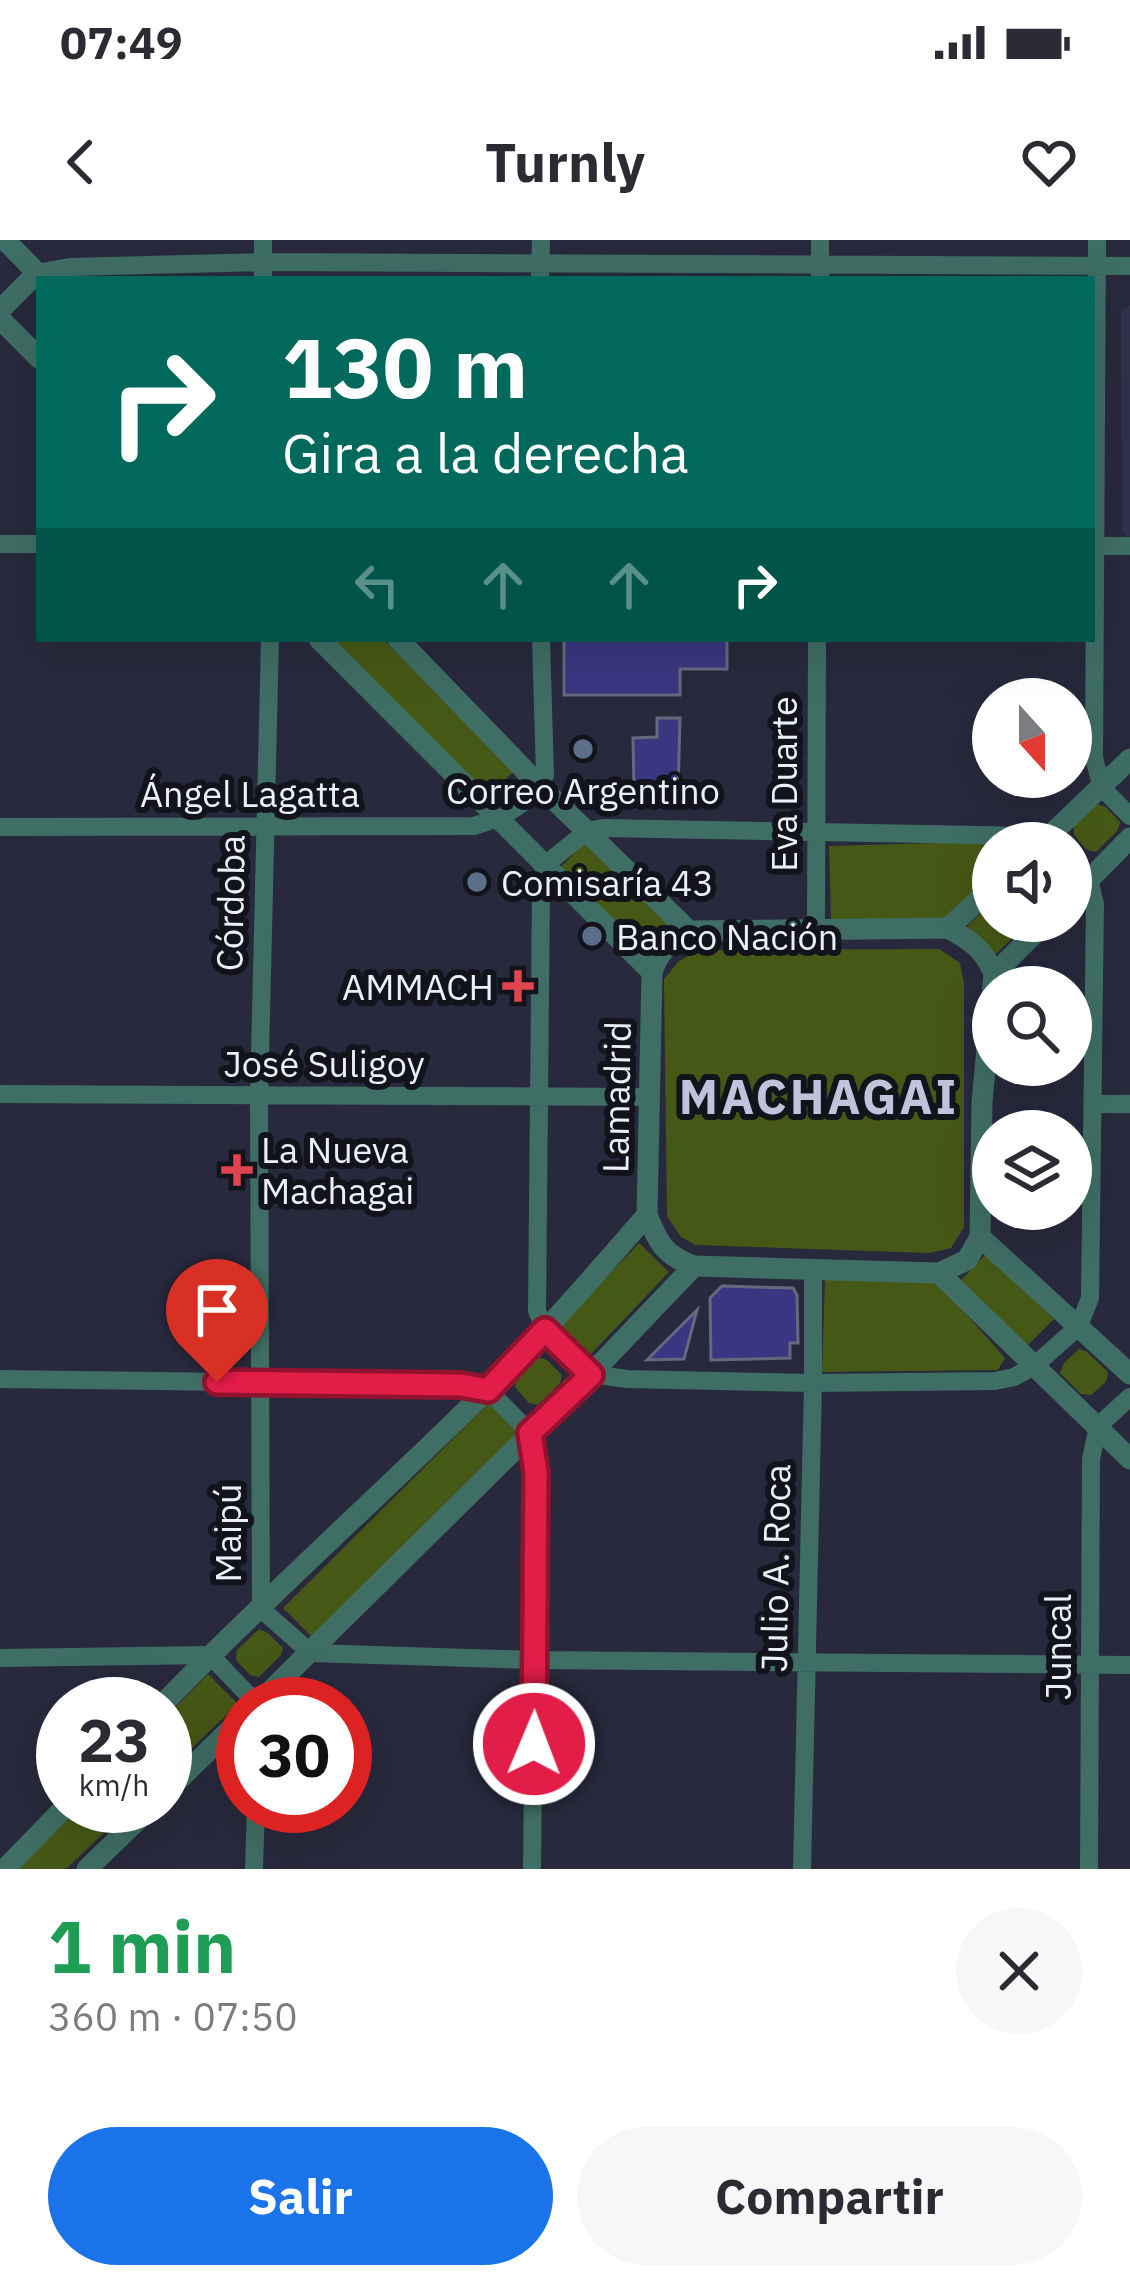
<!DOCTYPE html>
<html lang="es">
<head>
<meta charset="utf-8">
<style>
  body { margin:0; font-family:"IBM Plex Sans",sans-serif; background:#f7f7f7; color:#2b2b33; height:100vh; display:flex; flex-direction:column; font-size:45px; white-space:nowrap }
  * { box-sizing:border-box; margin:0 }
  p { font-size:39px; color:#7c7c81 }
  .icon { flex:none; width:66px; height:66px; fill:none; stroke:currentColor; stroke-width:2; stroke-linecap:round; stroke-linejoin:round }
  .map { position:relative; height:1629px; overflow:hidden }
  .panel { display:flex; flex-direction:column; background:#fff; flex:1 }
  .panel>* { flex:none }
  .hud { position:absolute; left:36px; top:36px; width:1059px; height:366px; border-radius:0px; box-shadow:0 12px 48px #0002; background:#00695c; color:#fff; overflow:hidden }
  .needle { width:78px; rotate:159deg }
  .fabs { position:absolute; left:972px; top:438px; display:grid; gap:24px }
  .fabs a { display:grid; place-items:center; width:120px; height:120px; border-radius:50%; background:#fff; box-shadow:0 12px 48px #0002; font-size:60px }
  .speed { position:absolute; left:36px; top:1437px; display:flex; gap:24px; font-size:60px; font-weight:700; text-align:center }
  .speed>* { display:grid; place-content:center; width:156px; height:156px; border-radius:50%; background:#fff; box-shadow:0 12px 48px #0002; line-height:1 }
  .speed small { font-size:30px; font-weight:400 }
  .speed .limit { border:18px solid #d22; background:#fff; color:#111 }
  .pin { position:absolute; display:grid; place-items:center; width:102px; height:102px; color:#fff; margin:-123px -51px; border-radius:50% 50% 50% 0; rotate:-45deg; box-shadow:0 0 12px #0007 }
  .pin .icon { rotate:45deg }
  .me { position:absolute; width:132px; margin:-66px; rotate:1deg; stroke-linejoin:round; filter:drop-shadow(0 0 9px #0008) }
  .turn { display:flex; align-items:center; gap:42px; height:252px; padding:0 48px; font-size:54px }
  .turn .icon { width:156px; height:156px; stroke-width:2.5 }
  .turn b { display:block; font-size:84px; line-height:102px }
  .lanes { display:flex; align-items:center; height:114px; padding:0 48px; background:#0003; justify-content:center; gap:60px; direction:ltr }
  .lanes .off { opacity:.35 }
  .round { display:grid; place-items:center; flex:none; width:126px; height:126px; border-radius:63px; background:#f7f7f7 }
  .head { display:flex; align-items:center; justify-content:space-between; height:204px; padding:0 48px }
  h1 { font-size:72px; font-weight:700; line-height:90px; color:#1e9e55 }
  .button { display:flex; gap:24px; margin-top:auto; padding:24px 48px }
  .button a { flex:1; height:138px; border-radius:72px; background:#1a73e8; color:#fff; font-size:48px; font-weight:700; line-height:138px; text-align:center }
  .button a+a { background:#f7f7f7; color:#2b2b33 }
  .status { display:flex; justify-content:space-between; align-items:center; height:84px; padding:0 60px; background:#fff; direction:ltr }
  .status svg { height:33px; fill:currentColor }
  header { display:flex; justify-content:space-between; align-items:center; height:156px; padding:0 48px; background:#fff; font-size:54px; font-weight:700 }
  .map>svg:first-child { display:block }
  .built { fill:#30324b }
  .green { fill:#465816 }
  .building { fill:#393781; stroke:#66687e; stroke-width:3 }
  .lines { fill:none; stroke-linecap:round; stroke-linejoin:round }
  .minor { stroke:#3f6e64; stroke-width:18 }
  .tertiary { stroke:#3f6e64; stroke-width:21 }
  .route-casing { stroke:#92132f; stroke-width:30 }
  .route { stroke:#e11d48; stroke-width:21 }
  .service-dot { fill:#5c6f8a; stroke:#12131b; stroke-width:4.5 }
  .health-dot { fill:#e0444e; stroke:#12131b; stroke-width:4.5 }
  .labels { text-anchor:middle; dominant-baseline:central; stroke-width:12; stroke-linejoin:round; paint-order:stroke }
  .street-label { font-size:36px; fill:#eceefa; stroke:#12131b }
  .poi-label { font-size:36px; fill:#eceefa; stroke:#12131b; text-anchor:start }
  .district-label { font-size:48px; font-weight:bold; letter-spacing:3px; fill:#c0c3db; stroke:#12131b }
</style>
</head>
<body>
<div class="status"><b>07:49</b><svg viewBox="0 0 49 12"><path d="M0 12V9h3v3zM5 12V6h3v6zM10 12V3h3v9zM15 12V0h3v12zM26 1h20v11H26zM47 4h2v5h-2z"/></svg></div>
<header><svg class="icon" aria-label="back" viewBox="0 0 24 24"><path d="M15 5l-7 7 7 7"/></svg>Turnly<svg class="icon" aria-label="heart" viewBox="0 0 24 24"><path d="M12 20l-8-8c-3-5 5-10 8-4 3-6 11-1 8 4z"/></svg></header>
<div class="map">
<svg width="1130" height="1629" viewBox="0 0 1130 1629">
  <rect width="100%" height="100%" fill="#28293c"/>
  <!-- built -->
  <path class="built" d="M1130,65V296H1126L1122,289L1121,71Z"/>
  <!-- green -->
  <path class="green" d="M330,399H383L514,531L487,558Z
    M1096,564L1106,567L1120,582L1118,590L1096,612L1087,610L1074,595V585Z
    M586,601L674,689L647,715L560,628Z
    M1011,601L993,603V635L946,679L831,680L829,606Z
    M993,661V681H1030L995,715L967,686Z
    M939,709L960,723L964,744V987L951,1008L929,1013L696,1005L681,997L667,976L664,739L679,721L699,710Z
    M639,1003L669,1032L590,1115L560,1086Z
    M986,1014L1054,1079L1027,1106L960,1041Z
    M825,1039L938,1042L1005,1118L998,1130L822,1132Z
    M1079,1109L1086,1111L1108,1132L1106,1142L1091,1155L1081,1154L1060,1133L1064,1123Z
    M538,1117L547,1120L562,1135L560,1143L538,1165L529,1163L515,1147L516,1138Z
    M491,1161L520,1190L312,1397L283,1368Z
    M259,1389L268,1393L283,1408L281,1415L259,1437L250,1435L236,1420L237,1410Z
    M208,1434L238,1464L165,1534V1478Z
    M79,1566H132L66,1629H18Z"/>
  <!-- building -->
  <path class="building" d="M564,399H727V429H680V455H564Z
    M657,478H680L678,552H634L633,498L657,497Z
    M722,1046L793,1048L797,1055L798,1103H790V1118L711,1120L710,1058Z
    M697,1070L684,1119L647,1120Z"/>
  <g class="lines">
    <!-- minor -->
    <path class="minor" d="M263,0V39
      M1097,0L1094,518L1102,548L1130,576
      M37,33L69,27L263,22L1130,26
      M540,39L541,0
      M820,39V0
      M0,304H39
      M1092,306H1130
      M270,399L259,857L261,1369L311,1413L536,1420L1130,1425
      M0,587L474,586C499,579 536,562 545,535L541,399
      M1050,603L1046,599L1028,596L603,588L587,591L545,625L541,650L537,1071L545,1090L591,1134L627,1139L813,1143L995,1141L1014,1137L1034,1126L1079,1086L1090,1058L1095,664L1089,639L1071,622
      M816,689L817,399
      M0,854L648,857
      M1094,864H1130
      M0,1139L461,1145L488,1150L530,1193L536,1232L532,1629
      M0,1418L210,1415L257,1464
      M254,1629L256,1566
      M802,1629L813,1143V1028
      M1089,1629L1091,1219L1098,1186L1130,1157"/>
    <!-- tertiary -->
    <path class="tertiary" d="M5,0L43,39
      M0,70L37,33
      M0,79L39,118
      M319,399L652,732
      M398,399L541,547L689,691
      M1042,603L1130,519
      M1071,658L1130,598
      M948,688C970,700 984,709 994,734L982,862L980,997L967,1020L939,1033L694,1026C664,1015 659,1004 647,975L652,732C659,710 670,703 689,691Z
      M948,688L993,647
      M994,734L1047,681
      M980,997L1130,1134
      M939,1033L1130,1219
      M163,1464C267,1356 380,1256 486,1151C543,1095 595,1035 647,975
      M257,1464L591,1134L694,1026
      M165,1553L243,1477
      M5,1629L66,1566
      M87,1629L152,1566"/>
  </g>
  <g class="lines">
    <!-- route casing -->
    <g class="route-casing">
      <path id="route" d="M217,1142L461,1145L488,1150L545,1090L591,1135L530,1193L536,1232L534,1504"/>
    </g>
    <!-- route -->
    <use href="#route" class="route"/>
  </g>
  <!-- markers -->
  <g class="service-dot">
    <circle cx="583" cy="509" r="12"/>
    <circle cx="477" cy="642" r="12"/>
    <circle cx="592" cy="696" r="12"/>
  </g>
  <g class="health-dot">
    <path d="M512 728h12v12h12v12h-12v12h-12v-12h-12v-12h12z"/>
    <path d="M231 912h12v12h12v12h-12v12h-12v-12h-12v-12h12z"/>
  </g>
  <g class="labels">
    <!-- street labels -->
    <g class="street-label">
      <text transform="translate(783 544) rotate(-90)">Eva Duarte</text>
      <text x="250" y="553">Ángel Lagatta</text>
      <text transform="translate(230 663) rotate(-89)">Córdoba</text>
      <text x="324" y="823">José Suligoy</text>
      <text transform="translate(616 857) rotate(-89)">Lamadrid</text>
      <text transform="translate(227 1293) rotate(-90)">Maipú</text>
      <text transform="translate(775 1328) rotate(-89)">Julio A. Roca</text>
      <text transform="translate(1057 1407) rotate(-90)">Juncal</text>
    </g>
    <!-- poi labels -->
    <g class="poi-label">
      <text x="583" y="550" text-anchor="middle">Correo Argentino</text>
      <text x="501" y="642">Comisaría 43</text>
      <text x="616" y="696">Banco Nación</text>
      <text x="494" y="746" text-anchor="end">AMMACH</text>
      <text x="261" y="909">La Nueva<tspan x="261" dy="41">Machagai</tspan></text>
    </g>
    <!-- district labels -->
    <g class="district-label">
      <text x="819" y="856">MACHAGAI</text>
    </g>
  </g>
</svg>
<div class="fabs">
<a><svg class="needle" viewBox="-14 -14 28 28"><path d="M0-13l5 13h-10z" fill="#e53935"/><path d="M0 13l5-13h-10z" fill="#7c7c81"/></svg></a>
<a><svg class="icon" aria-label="sound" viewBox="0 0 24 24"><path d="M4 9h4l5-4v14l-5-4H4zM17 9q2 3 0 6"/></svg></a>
<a><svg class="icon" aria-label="search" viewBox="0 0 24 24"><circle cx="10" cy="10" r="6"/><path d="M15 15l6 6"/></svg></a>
<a><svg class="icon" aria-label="layers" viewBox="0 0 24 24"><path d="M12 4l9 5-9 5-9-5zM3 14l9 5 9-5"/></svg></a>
</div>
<div class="speed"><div>23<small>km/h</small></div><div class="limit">30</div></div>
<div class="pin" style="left:217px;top:1142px;background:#d93025"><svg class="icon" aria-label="arrive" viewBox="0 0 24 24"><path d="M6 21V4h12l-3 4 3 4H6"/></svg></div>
<svg class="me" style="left:534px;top:1504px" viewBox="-20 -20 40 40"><circle r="17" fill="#e11d48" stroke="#fff" stroke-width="3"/><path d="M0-11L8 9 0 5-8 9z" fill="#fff"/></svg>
<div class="hud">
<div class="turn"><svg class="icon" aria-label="right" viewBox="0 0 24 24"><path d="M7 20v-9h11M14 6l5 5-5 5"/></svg><div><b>130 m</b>Gira a la derecha</div></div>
<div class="lanes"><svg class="icon off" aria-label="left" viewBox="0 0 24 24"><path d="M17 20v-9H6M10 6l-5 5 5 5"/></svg><svg class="icon off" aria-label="ahead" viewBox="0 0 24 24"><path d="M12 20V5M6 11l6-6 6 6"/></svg><svg class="icon off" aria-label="ahead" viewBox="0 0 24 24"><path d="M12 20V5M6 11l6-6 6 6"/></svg><svg class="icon" aria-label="right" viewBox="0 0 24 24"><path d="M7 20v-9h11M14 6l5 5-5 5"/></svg></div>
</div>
</div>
<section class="panel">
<div class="head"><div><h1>1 min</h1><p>360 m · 07:50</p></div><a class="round"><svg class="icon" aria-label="close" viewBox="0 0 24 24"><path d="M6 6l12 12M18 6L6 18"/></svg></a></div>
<div class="button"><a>Salir</a><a>Compartir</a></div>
</section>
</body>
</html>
